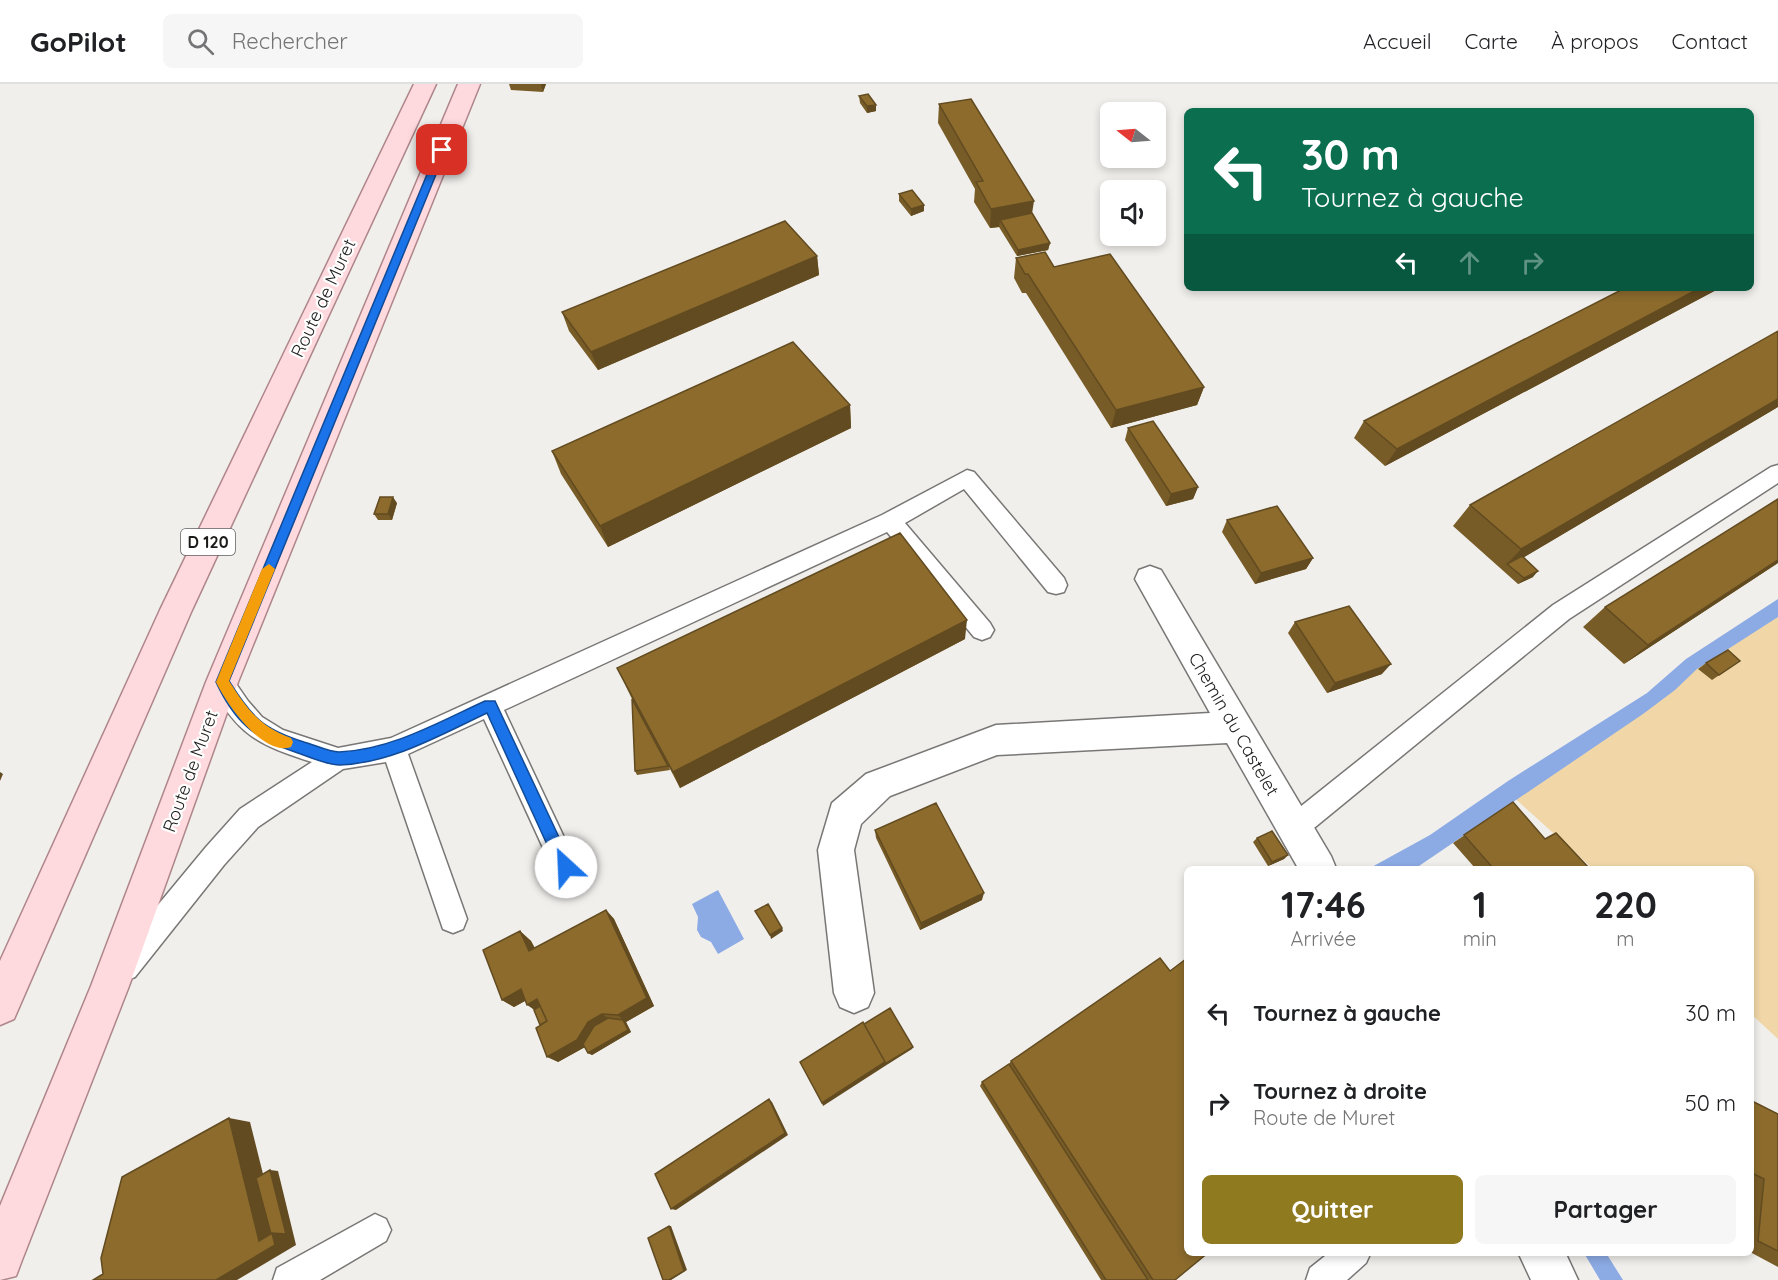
<!DOCTYPE html>
<html lang="fr">
<head>
<meta charset="utf-8">
<style>
  body { margin:0; font-family:Quicksand,sans-serif; background:#f6f6f6; color:#202124; height:100vh; display:flex; flex-direction:column; font-size:22px; white-space:nowrap }
  * { box-sizing:border-box; margin:0 }
  p { font-size:20px; color:#757577 }
  .icon { flex:none; width:33px; height:33px; fill:none; stroke:currentColor; stroke-width:2; stroke-linecap:round; stroke-linejoin:round }
  .map { position:relative; flex:1; overflow:hidden }
  .side { position:absolute; left:1184px; top:782px; width:570px; height:390px; display:flex; flex-direction:column; background:#fff; border-radius:9px; box-shadow:0 3px 9px #0003 }
  .side>* { flex:none }
  .banner { position:absolute; left:1184px; top:24px; width:570px; height:183px; border-radius:9px; box-shadow:0 3px 9px #0003; background:#0b6e4f; color:#fff; overflow:hidden }
  .needle { width:39px; rotate:287deg }
  .buttons { position:absolute; left:1100px; top:18px; display:grid; gap:12px }
  .buttons a { display:grid; place-items:center; width:66px; height:66px; border-radius:9px; background:#fff; box-shadow:0 3px 9px #0003; font-size:30px }
  .pin { position:absolute; display:grid; place-items:center; width:51px; height:51px; color:#fff; margin:-26px; border-radius:12px; box-shadow:0 3px 9px #0006 }
  .me { position:absolute; width:66px; margin:-33px; rotate:335deg; stroke-linejoin:round; filter:drop-shadow(0 0 4px #0008) }
  .turn { display:flex; align-items:center; gap:21px; height:126px; padding:0 18px; font-size:27px }
  .turn .icon { width:78px; height:78px; stroke-width:2.5 }
  .turn b { display:block; font-size:42px; line-height:51px }
  .lanes { display:flex; align-items:center; height:57px; padding:0 18px; background:#0003; justify-content:center; gap:30px; direction:ltr }
  .lanes .off { opacity:.35 }
  .eta { display:flex; justify-content:space-evenly; align-items:center; height:102px; text-align:center }
  .eta b { font-size:36px; font-weight:700; line-height:42px }
  .primary-button { display:flex; gap:12px; margin-top:auto; padding:12px 18px }
  .primary-button a { flex:1; height:69px; border-radius:9px; background:#907a20; color:#fff; font-size:24px; font-weight:700; line-height:69px; text-align:center }
  .primary-button a+a { background:#f6f6f6; color:#202124 }
  ul { padding:0; list-style:none }
  li { display:flex; align-items:center; gap:18px; height:90px; padding:0 18px }
  li div { flex:1 }
  li b { display:block; font-size:22px }
  li em { font-style:normal }
  header { display:flex; align-items:center; gap:36px; box-sizing:border-box; height:84px; padding:0 30px; background:#fff; border-bottom:2px solid #e0e0e0 }
  header strong { font-size:28px }
  nav { display:flex; gap:33px; margin-inline-start:auto; font-size:21px }
  .search { width:420px; height:54px; background:#f6f6f6; display:flex; align-items:center; gap:15px; box-sizing:border-box; padding:0 21px; border-radius:9px; color:#757577; font-size:22px }
  .map>svg:first-child { display:block }
  .green { fill:#f1d7a8 }
  .water { fill:#8cabe4 }
  .lines { fill:none; stroke-linecap:round; stroke-linejoin:round }
  .lane-casing { stroke:#797775; stroke-width:3 }
  .street-casing { stroke:#797775; stroke-width:3 }
  .primary-casing { stroke:#ae868a; stroke-width:3 }
  .lane { fill:#fff; fill-rule:evenodd }
  .street { fill:#fff; fill-rule:evenodd }
  .primary { fill:#fed9dd; fill-rule:evenodd }
  .wall { fill:#785c27 }
  .shaded-wall { fill:#624b20 }
  .building { fill:#8c6b2d; stroke:#624b20; stroke-width:1.5 }
  .route { fill:#1a73e8; stroke:#114b97; stroke-width:1.5 }
  .slow { fill:#f59e0b }
  .labels { text-anchor:middle; dominant-baseline:central; stroke-width:4.5; stroke-linejoin:round; paint-order:stroke }
  .shield { fill:#fff; stroke:#605f5f; stroke-width:1.5 }
  .shield-label { font-size:16px; font-weight:bold; fill:#1c1b1a }
  .street-label { font-size:18px; fill:#1c1b1a; stroke:#fff }
</style>
</head>
<body>
<header>
<strong>GoPilot</strong>
<div class="search"><svg class="icon" aria-label="search" viewBox="0 0 24 24"><circle cx="10" cy="10" r="6"/><path d="M15 15l6 6"/></svg>Rechercher</div>
<nav><a>Accueil</a><a>Carte</a><a>À propos</a><a>Contact</a></nav>
</header>
<div class="map">
<svg width="1778" height="1196" viewBox="0 0 1778 1196">
  <rect width="100%" height="100%" fill="#f1efec"/>
  <!-- green -->
  <path class="green" d="M1778,522V955L1751,930L1750,784H1592L1510,710Z"/>
  <!-- water -->
  <path class="water" d="M1778,515V533L1697,585L1675,606L1643,630L1416,784H1370L1430,751L1508,697L1647,609L1686,575Z
    M718,806L744,855L718,870L711,858L701,853L697,846L698,833L692,820Z
    M1584,1169H1606L1623,1196H1600Z"/>
  <g class="lines">
    <!-- lane casing -->
    <g class="lane-casing">
      <path id="lane" d="M1778,381V399L1569,535L1303,753L1294,756L1285,753L1281,744L1285,735L1553,521L1771,383Z
        M967,386L974,388L1064,494L1067,501L1064,508L1056,510L1048,508L964,405L905,439L990,539L994,546L990,553L982,556L974,553L887,448L504,626L578,783L574,792L565,796L556,792L484,635L408,670L467,835L463,845L453,849L443,845L386,678L343,685L258,743L224,781L135,893L125,897L115,893L111,883L115,873L206,763L240,725L312,678C259,661 236,651 210,598L214,591L222,588L230,591L248,617L262,633L283,646L338,664L391,654L882,431Z
        M375,1130L386,1135L391,1146L386,1157L320,1196H273L277,1184Z
        M1330,1168H1371L1366,1179L1347,1196H1306L1310,1184Z"/>
    </g>
    <!-- street casing -->
    <g class="street-casing">
      <path id="street" d="M1150,482L1161,486L1331,772L1336,784H1298L1227,659L997,671L890,712L861,740L854,766L874,909L868,923L854,929L840,923L834,909L818,766L832,719L866,690L996,641L1210,629L1135,495L1139,486Z
        M1518,1168H1565L1578,1196H1531Z"/>
    </g>
    <!-- primary casing -->
    <g class="primary-casing">
      <path id="primary" d="M414,0H436L192,526L14,935L0,941V877L160,526Z
        M458,0H480L238,598L129,902L22,1176L16,1192L0,1196V1122L91,902L206,598Z"/>
    </g>
    <!-- lane -->
    <use href="#lane" class="lane"/>
    <!-- street -->
    <use href="#street" class="street"/>
    <!-- primary -->
    <use href="#primary" class="primary"/>
  </g>
  <!-- wall -->
  <path class="wall" d="M509,0H546L543,8L511,6Z
    M859,12L876,27L867,29L860,19Z
    M939,20L1032,129L1050,159L1048,166L1017,172L999,143L990,144L974,118L975,105L938,39Z
    M899,110L924,127L911,132L899,117Z
    M817,172L819,191L598,286L569,247L562,228Z
    M1016,174L1054,183L1204,303L1197,321L1111,344L1026,209H1022L1014,194Z
    M1625,204H1720L1385,382L1354,354L1364,337Z
    M850,321L851,344L608,463L561,390L552,367Z
    M1778,323L1524,473L1533,493L1518,500L1453,442L1470,421Z
    M1128,344L1198,403L1193,415L1166,422L1125,356Z
    M397,419L392,436H378L374,430Z
    M1227,436L1313,474L1306,485L1255,500L1222,448Z
    M1778,479L1624,580L1583,543L1605,523Z
    M1295,538L1382,590L1327,609L1288,549Z
    M965,555L680,704L669,683L670,686L637,691L635,687L632,615L617,584Z
    M1740,577L1712,596L1698,585L1706,579Z
    M1513,718L1545,755L1589,784H1475L1453,759Z
    M875,746L982,816L920,846L876,754Z
    M1257,754L1288,771L1284,775L1268,782L1253,758Z
    M606,826L614,835L654,922L626,938L631,948L592,971L588,969L585,963L558,978L534,926L525,917L514,923L502,916L520,847L531,857L535,864Z
    M1011,977L1175,1196H1101L980,1002L982,998L1009,980Z
    M1750,1016L1778,1030V1183L1750,1168Z"/>
  <!-- shaded-wall -->
  <path class="shaded-wall" d="M541,0H546L543,8L541,1Z
    M876,21V27L867,29V22Z
    M1034,117L1031,136H1000L999,143L990,144L991,125Z
    M924,121V127L911,132V125Z
    M1050,159L1048,166L1017,172L1018,166Z
    M817,172L819,191L598,286L591,268Z
    M1700,204H1720L1385,382L1397,365Z
    M1204,303L1197,321L1111,344L1116,326Z
    M1778,315V323L1509,482L1507,480L1521,465Z
    M850,321L851,344L608,463L600,442Z
    M1198,403L1193,415L1166,422L1171,410Z
    M393,413L397,419L392,436L388,430Z
    M1313,474L1306,485L1255,500L1261,489Z
    M1778,476V479L1624,580L1648,561Z
    M1538,487L1533,493L1518,500L1524,494Z
    M967,536L965,555L680,704L673,688Z
    M1391,580L1382,590L1327,609L1335,599Z
    M0,688L3,690L0,697Z
    M1288,771L1284,775L1268,782L1272,778Z
    M984,809L982,816L920,846L921,839Z
    M606,826L614,835L654,922L626,938L631,948L592,971L588,969L623,936L618,931Z
    M782,844L783,847L771,855L770,851Z
    M520,847L531,857L540,876L529,867Z
    M521,905L532,913L514,923L502,916Z
    M537,915L547,922L538,928L527,921Z
    M602,930L611,936L587,962L558,978L547,973L588,938Z
    M913,963L912,965L885,982V980Z
    M885,978V982L823,1022L822,1019Z
    M769,1015L772,1018L788,1051L676,1126L671,1125Z
    M229,1034L250,1038L278,1150L270,1086L278,1087L296,1161L237,1196H216L259,1157Z
    M669,1142H671L687,1186L671,1196H669Z"/>
  <!-- building -->
  <path class="building" d="M868,10L876,21L867,22L859,12Z
    M971,15L1034,117L991,125L976,98L983,97L939,20Z
    M912,106L924,121L911,125L899,110Z
    M1032,129L1050,159L1018,166L1000,136Z
    M785,137L817,172L591,268L562,228Z
    M1045,168L1054,183L1110,170L1204,303L1116,326L1028,190H1025L1016,174Z
    M1625,204H1700L1397,365L1364,337Z
    M1778,247V315L1521,465L1470,421Z
    M793,258L850,321L600,442L552,367Z
    M1153,337L1198,403L1171,410L1128,344Z
    M380,413H393L388,430H374Z
    M1778,415V476L1648,561L1605,523Z
    M1277,422L1313,474L1261,489L1227,436Z
    M900,449L967,536L673,688L617,584Z
    M1522,472L1538,487L1524,494L1507,480Z
    M1349,522L1391,580L1335,599L1295,538Z
    M1728,566L1740,577L1719,591L1706,579Z
    M632,615L668,682L635,687Z
    M1513,718L1545,755L1556,749L1589,784H1493L1464,751Z
    M936,719L984,809L921,839L875,746Z
    M1272,747L1288,771L1272,778L1257,754Z
    M768,820L782,844L770,851L755,827Z
    M606,826L647,914L618,931L602,930L588,938L577,956L547,973L536,944L547,937L537,915L527,921L521,905L502,916L483,866L520,847L529,867Z
    M1160,874L1170,887L1186,875V1168H1209L1175,1196H1153L1011,977Z
    M540,922L547,937L540,941L534,926Z
    M890,924L913,963L885,980V978L864,940Z
    M608,934L623,936L628,946L588,969L583,960L594,942Z
    M863,938L885,978L822,1019L800,978Z
    M1009,980L1148,1196H1106L982,998Z
    M769,1015L785,1049L671,1125L655,1090Z
    M1750,1016L1778,1030V1167L1758,1157L1764,1095L1750,1088Z
    M229,1034L259,1157L272,1149L275,1161L216,1196H93L103,1190L101,1174L122,1093Z
    M270,1086L286,1150L272,1149L271,1150L256,1094Z
    M669,1142L684,1187L669,1196H663L648,1154Z"/>
  <!-- route -->
  <path class="route" d="M438,64L446,66L229,597C252,634 263,645 304,658C315,661 329,668 339,668C391,666 439,638 485,617H495L573,783L571,789L566,791L560,789L487,629C440,651 392,679 340,681C326,681 308,672 295,668C254,655 234,637 216,598Z"/>
  <!-- slow -->
  <path class="slow" d="M269,480L275,485L229,597C247,625 259,642 291,654L293,658L291,663C263,673 226,619 216,598L262,485Z"/>
  <g class="labels">
    <!-- shield labels -->
    <rect class="shield" x="181" y="445" width="54" height="26" rx="4.5"/>
    <g class="shield-label">
      <text x="208" y="458">D 120</text>
    </g>
    <!-- street labels -->
    <g class="street-label">
      <text transform="translate(323 214) rotate(-65)">Route de Muret</text>
      <text transform="translate(1234 640) rotate(60)">Chemin du Castelet</text>
      <text transform="translate(190 687) rotate(-70)">Route de Muret</text>
    </g>
  </g>
</svg>
<div class="buttons">
<a><svg class="needle" viewBox="-14 -14 28 28"><path d="M0-13l5 13h-10z" fill="#e53935"/><path d="M0 13l5-13h-10z" fill="#757577"/></svg></a>
<a><svg class="icon" aria-label="sound" viewBox="0 0 24 24"><path d="M4 9h4l5-4v14l-5-4H4zM17 9q2 3 0 6"/></svg></a>
</div>
<div class="pin" style="left:442px;top:66px;background:#d93025"><svg class="icon" aria-label="arrive" viewBox="0 0 24 24"><path d="M6 21V4h12l-3 4 3 4H6"/></svg></div>
<svg class="me" style="left:566px;top:783px" viewBox="-20 -20 40 40"><circle r="19" fill="#fff"/><path d="M0-13L10 11 0 6-10 11z" fill="#1a73e8"/></svg>
<div class="banner">
<div class="turn"><svg class="icon" aria-label="left" viewBox="0 0 24 24"><path d="M17 20v-9H6M10 6l-5 5 5 5"/></svg><div><b>30 m</b>Tournez à gauche</div></div>
<div class="lanes"><svg class="icon" aria-label="left" viewBox="0 0 24 24"><path d="M17 20v-9H6M10 6l-5 5 5 5"/></svg><svg class="icon off" aria-label="ahead" viewBox="0 0 24 24"><path d="M12 20V5M6 11l6-6 6 6"/></svg><svg class="icon off" aria-label="right" viewBox="0 0 24 24"><path d="M7 20v-9h11M14 6l5 5-5 5"/></svg></div>
</div>
<section class="side">
<div class="eta">
<div><b>17:46</b><p>Arrivée</p></div>
<div><b>1</b><p>min</p></div>
<div><b>220</b><p>m</p></div>
</div>
<ul>
<li><svg class="icon" aria-label="left" viewBox="0 0 24 24"><path d="M17 20v-9H6M10 6l-5 5 5 5"/></svg><div><b>Tournez à gauche</b></div><em>30 m</em></li>
<li><svg class="icon" aria-label="right" viewBox="0 0 24 24"><path d="M7 20v-9h11M14 6l5 5-5 5"/></svg><div><b>Tournez à droite</b><p>Route de Muret</p></div><em>50 m</em></li>
</ul>
<div class="primary-button"><a>Quitter</a><a>Partager</a></div>
</section>
</div>
</body>
</html>
